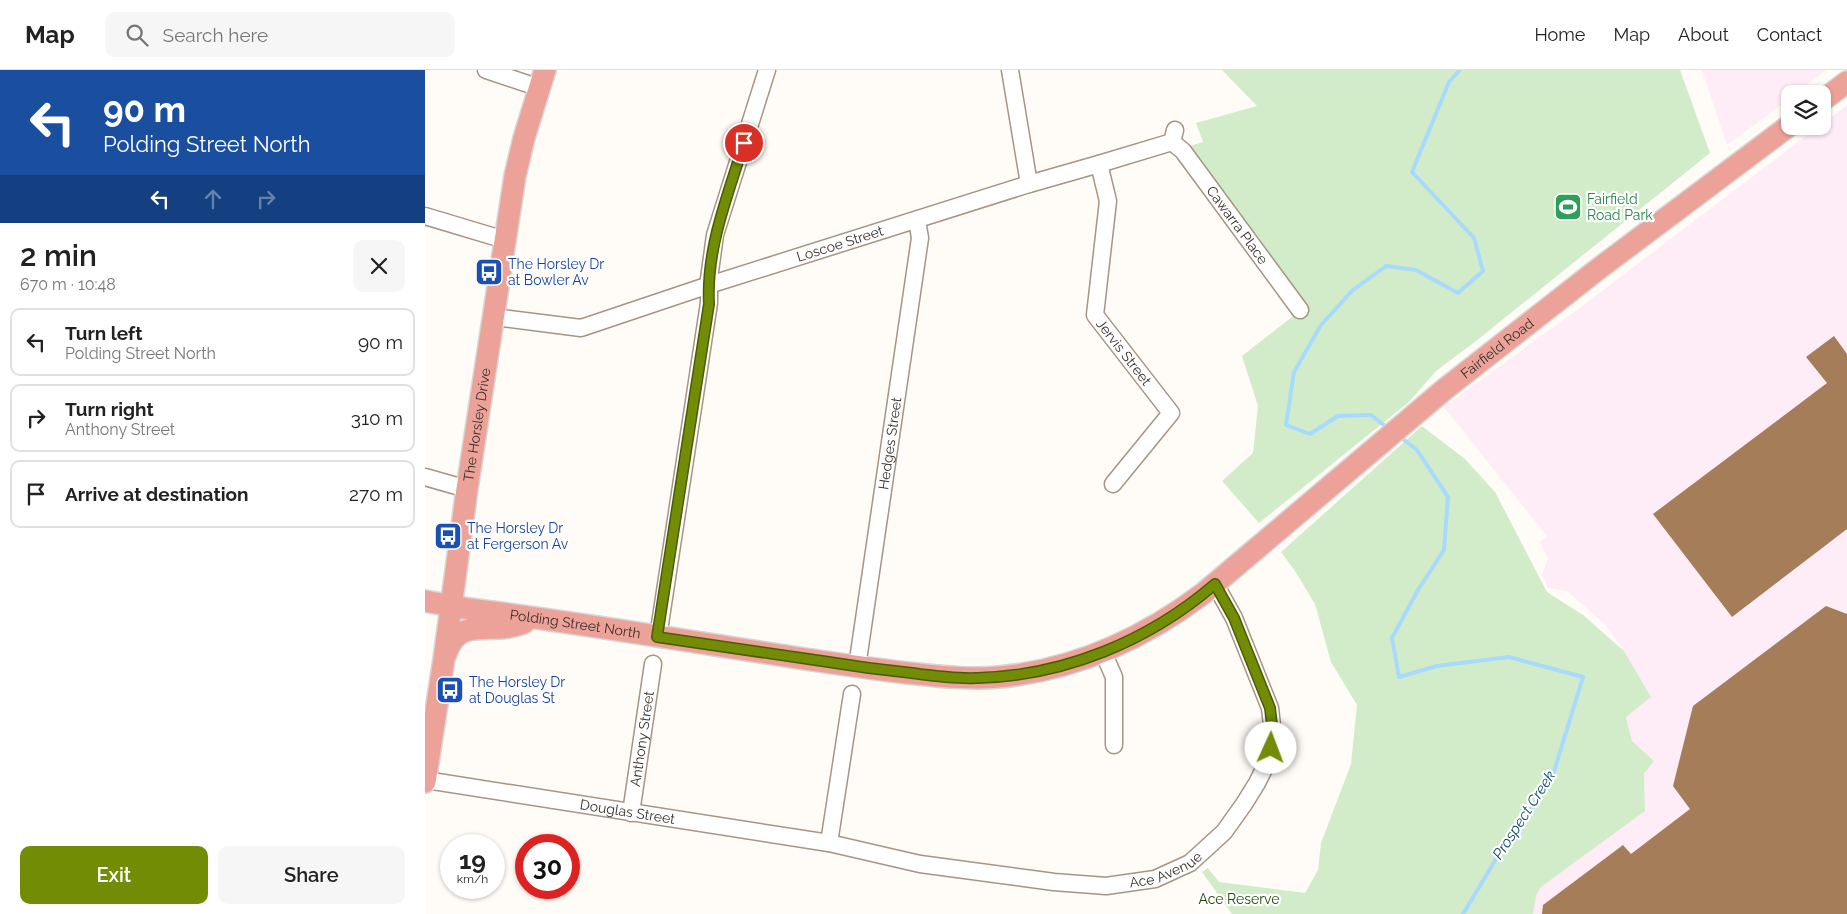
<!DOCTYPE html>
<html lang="en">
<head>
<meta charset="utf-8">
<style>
  body { margin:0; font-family:Raleway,sans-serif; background:#f6f6f6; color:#222; height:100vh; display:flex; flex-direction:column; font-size:19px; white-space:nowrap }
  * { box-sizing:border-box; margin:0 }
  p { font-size:16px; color:#767676 }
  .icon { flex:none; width:28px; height:28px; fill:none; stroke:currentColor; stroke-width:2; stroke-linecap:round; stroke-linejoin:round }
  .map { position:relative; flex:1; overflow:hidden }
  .side { display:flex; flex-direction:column; background:#fff; width:425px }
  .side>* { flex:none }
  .guide { background:#1a4fa0; color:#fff; overflow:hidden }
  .buttons { position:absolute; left:1356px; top:15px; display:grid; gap:10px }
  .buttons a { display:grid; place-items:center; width:50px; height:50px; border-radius:10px; background:#fff; box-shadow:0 1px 4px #0004; font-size:25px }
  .speed { position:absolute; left:15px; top:764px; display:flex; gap:10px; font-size:25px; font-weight:700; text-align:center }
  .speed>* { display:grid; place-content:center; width:65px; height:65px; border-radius:50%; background:#fff; box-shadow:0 1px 4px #0004; line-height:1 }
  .speed small { font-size:12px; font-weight:400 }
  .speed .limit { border:8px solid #d22; background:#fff; color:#111 }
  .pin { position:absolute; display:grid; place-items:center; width:42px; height:42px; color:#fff; margin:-21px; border:2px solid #fff; border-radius:50%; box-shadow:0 1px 5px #0007 }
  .me { position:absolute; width:55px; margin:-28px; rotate:2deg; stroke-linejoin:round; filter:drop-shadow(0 0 4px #0008) }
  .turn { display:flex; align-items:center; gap:18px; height:105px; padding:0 20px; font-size:22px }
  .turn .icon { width:65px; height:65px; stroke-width:2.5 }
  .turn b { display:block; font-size:35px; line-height:42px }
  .lanes { display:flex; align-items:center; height:48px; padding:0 20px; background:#0003; justify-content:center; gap:25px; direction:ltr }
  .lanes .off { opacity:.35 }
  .round { display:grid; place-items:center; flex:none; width:52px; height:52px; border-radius:10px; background:#f6f6f6 }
  .headline { display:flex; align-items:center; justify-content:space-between; height:85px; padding:0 20px }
  h1 { font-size:30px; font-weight:600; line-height:38px }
  .primary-button { display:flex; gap:10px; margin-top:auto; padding:10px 20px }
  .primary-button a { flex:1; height:58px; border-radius:10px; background:#728d05; color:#fff; font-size:20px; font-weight:600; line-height:58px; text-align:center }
  .primary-button a+a { background:#f6f6f6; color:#222 }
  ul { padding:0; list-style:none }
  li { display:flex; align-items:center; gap:15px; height:68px; margin:0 10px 8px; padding:0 10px; border:2px solid #e0e0e0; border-radius:10px }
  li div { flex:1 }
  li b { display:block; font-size:19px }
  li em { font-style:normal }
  header { display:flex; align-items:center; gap:30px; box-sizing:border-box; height:70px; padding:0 25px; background:#fff; border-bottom:1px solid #e0e0e0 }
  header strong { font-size:24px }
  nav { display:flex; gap:28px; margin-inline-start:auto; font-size:18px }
  .search { width:350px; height:45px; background:#f6f6f6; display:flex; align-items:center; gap:12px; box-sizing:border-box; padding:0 18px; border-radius:10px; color:#767676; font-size:19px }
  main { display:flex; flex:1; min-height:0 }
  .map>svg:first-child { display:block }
  .industrial { fill:#feecf7 }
  .green { fill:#d2ecca }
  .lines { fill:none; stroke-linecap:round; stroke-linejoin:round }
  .stream { stroke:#a7dafc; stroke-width:4 }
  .building { fill:#a57d59 }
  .minor-casing { stroke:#a79483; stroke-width:19 }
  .major-casing { stroke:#d7d6d4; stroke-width:24 }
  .minor { stroke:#fff; stroke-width:16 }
  .major { stroke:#eca299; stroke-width:21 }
  .route-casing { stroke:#4a5c03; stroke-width:12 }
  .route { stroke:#728d05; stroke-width:9 }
  .labels { text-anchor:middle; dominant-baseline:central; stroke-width:4.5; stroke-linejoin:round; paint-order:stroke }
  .leisure-label { font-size:14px; fill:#27864d; stroke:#fff; text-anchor:start }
  .street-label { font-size:14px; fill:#383029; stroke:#fff }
  .transit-label { font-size:14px; fill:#164399; stroke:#fff; text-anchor:start }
  .park-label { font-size:14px; fill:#20490c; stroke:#fff }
  .water-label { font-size:15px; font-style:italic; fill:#0c4b6b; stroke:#fff }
</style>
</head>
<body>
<header>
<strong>Map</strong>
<div class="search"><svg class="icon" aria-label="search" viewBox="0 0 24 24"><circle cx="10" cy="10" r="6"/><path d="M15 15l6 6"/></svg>Search here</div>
<nav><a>Home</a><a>Map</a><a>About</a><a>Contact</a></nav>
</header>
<main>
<section class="side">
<div class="guide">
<div class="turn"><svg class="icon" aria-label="left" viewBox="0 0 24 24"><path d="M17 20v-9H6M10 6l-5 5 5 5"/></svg><div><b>90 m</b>Polding Street North</div></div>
<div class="lanes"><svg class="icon" aria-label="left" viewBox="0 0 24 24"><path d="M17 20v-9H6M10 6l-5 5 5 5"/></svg><svg class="icon off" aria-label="ahead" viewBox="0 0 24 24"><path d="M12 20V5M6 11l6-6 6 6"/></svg><svg class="icon off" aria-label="right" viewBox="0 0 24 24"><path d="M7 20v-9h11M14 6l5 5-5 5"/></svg></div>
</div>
<div class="headline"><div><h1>2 min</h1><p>670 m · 10:48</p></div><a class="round"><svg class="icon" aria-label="close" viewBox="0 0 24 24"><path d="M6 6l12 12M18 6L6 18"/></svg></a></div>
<ul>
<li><svg class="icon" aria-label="left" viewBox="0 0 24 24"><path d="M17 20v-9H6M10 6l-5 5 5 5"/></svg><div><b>Turn left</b><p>Polding Street North</p></div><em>90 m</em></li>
<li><svg class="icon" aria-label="right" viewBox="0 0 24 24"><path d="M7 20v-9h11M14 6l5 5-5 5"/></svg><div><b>Turn right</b><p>Anthony Street</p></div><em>310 m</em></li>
<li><svg class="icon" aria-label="arrive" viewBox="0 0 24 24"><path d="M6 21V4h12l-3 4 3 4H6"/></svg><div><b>Arrive at destination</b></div><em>270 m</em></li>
</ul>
<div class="primary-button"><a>Exit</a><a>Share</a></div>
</section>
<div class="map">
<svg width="1422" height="844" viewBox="0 0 1422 844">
  <rect width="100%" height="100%" fill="#fffbf7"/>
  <!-- industrial -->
  <path class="industrial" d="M1277,0H1401L1370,24H1365V28L1302,75Z
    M1422,35V844H1108L1111,826L1116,817L1220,741L1219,704L1229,691L1207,671L1201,647L1199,581L1180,554L1142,521L1123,518L1117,505L1123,489L1115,472L1122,466L1019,337L1156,237L1394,56H1398V54Z"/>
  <!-- green -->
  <path class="green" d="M797,0H1255L1285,83L1051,271L1011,301L984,332L834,453L797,411L828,383L833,336L817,286L881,236L762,77L778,72L771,53L832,36Z
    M997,356L1040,389L1070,422L1122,522L1158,545L1199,581L1226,627L1201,647L1207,671L1229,691L1219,704L1220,741L1116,817L1111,826L1108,844H807L777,802L783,798L794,812L880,823L893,800L896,773L926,694L932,635L906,592L890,534L870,501L856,482Z"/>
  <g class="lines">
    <!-- stream -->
    <path class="stream" d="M964,359L946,345L913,346L885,364L861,355L869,302L896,255L928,220L961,196L991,200L1033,223L1058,201L1049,168L987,102L1024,12L1035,0
      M974,366L992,380L1023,427L1019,480L993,520L967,568L974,607L1012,596L1084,587L1158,607L1127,708L1074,784L1038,844"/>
  </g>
  <!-- building -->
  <path class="building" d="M1409,266L1422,284V459L1307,547L1228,444L1402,313L1381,287Z
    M1401,536L1422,544V844H1117L1118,835L1198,775L1206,784L1265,739L1248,716L1268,636Z"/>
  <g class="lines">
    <!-- minor casing -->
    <g class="minor-casing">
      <g id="minor">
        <path d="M61,0L115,18"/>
        <path d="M585,0L604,114"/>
        <path id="s1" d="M747,72L758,81L875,240"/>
        <path id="s2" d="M674,94L683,131L670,245L746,343L688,414"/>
        <path d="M0,146L80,170"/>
        <path id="s3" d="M69,247L156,258L284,215L604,114L674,94L747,72L750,60"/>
        <path d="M0,407L42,419"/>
        <path d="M233,567L284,233V209L290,165L342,0"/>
        <path d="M678,582L689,607V675"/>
        <path id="s4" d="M432,597L495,168L492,150"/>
        <path id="s5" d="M0,710L404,773L495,794L629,812L681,816L730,809L765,793L799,762L819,734L832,713L842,693L846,678L848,664L845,638L809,548L790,514"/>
        <path id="s6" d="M206,743L228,594"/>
        <path d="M404,773L427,624"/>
      </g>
    </g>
    <!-- major casing -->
    <g class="major-casing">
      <g id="major">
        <path d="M1398,30L1422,12"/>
        <path id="s7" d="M0,531L44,539C156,553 268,572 380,589C414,594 448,599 482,603C513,606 543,610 574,607C651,600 718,569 779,523L1020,319L1172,200L1365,55"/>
        <path d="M21,584C31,554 50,559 76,558C84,558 92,555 99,553"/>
        <path id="s8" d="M0,712L19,589L42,419L90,106L99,68L120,0"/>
      </g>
    </g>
    <!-- minor -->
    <use href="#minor" class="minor"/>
    <!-- major -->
    <use href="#major" class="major"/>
  </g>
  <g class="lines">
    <!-- route casing -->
    <g class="route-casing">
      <path id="route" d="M319,73C303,125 281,178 284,234L232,567C287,575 342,583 397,591C427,596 457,600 487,603C509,606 530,609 552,608C639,606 724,571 790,514L809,548L845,638L848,664L846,678"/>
    </g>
    <!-- route -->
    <use href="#route" class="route"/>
  </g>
  <!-- icons -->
  <defs>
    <g id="stadium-square" transform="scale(1.4375)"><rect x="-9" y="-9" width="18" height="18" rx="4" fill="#2e9e5b" stroke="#fff"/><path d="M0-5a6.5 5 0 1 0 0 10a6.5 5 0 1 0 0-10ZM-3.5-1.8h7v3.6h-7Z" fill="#fff"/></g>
    <g id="bus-square" transform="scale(1.4375)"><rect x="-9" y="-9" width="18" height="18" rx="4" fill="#1a4fb4" stroke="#fff"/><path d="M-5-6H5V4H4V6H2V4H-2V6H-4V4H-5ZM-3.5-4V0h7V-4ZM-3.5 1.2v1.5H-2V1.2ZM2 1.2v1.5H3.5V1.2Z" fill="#fff"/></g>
  </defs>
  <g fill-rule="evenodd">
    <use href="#stadium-square" x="1143" y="137"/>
    <use href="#bus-square" x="64" y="202"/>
    <use href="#bus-square" x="23" y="466"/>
    <use href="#bus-square" x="25" y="620"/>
  </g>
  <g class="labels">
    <!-- leisure labels -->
    <g class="leisure-label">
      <text x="1162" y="129">Fairfield<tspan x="1162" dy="16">Road Park</tspan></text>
    </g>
    <!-- street labels -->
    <g class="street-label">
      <text stroke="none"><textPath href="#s1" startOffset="106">Cawarra Place</textPath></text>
      <text stroke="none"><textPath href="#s3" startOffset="360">Loscoe Street</textPath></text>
      <text stroke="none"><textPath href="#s7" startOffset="1186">Fairfield Road</textPath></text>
      <text stroke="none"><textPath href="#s2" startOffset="200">Jervis Street</textPath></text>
      <text stroke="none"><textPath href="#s8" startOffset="361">The Horsley Drive</textPath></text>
      <text stroke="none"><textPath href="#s4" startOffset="226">Hedges Street</textPath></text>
      <text stroke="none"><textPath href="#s7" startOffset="152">Polding Street North</textPath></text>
      <text stroke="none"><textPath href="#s6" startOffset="75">Anthony Street</textPath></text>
      <text stroke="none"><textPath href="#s5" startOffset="205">Douglas Street</textPath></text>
      <text stroke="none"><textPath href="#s5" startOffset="752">Ace Avenue</textPath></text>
    </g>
    <!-- transit labels -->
    <g class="transit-label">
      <text x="83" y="194">The Horsley Dr<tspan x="83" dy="16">at Bowler Av</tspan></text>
      <text x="42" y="458">The Horsley Dr<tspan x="42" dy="16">at Fergerson Av</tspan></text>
      <text x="44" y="612">The Horsley Dr<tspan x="44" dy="16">at Douglas St</tspan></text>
    </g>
    <!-- park labels -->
    <g class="park-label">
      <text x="814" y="829">Ace Reserve</text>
    </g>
    <!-- water labels -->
    <g class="water-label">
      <text transform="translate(1099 745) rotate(-57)">Prospect Creek</text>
    </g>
  </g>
</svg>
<div class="buttons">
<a><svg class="icon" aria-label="layers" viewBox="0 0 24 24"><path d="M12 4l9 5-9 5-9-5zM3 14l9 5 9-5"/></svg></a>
</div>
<div class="speed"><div>19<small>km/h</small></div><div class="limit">30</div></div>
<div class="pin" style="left:319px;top:73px;background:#d93025"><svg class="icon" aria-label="arrive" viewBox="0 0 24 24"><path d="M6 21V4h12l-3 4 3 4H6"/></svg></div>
<svg class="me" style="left:846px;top:678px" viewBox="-20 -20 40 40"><circle r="19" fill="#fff"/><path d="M0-13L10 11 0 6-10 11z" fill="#728d05"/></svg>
</div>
</main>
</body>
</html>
